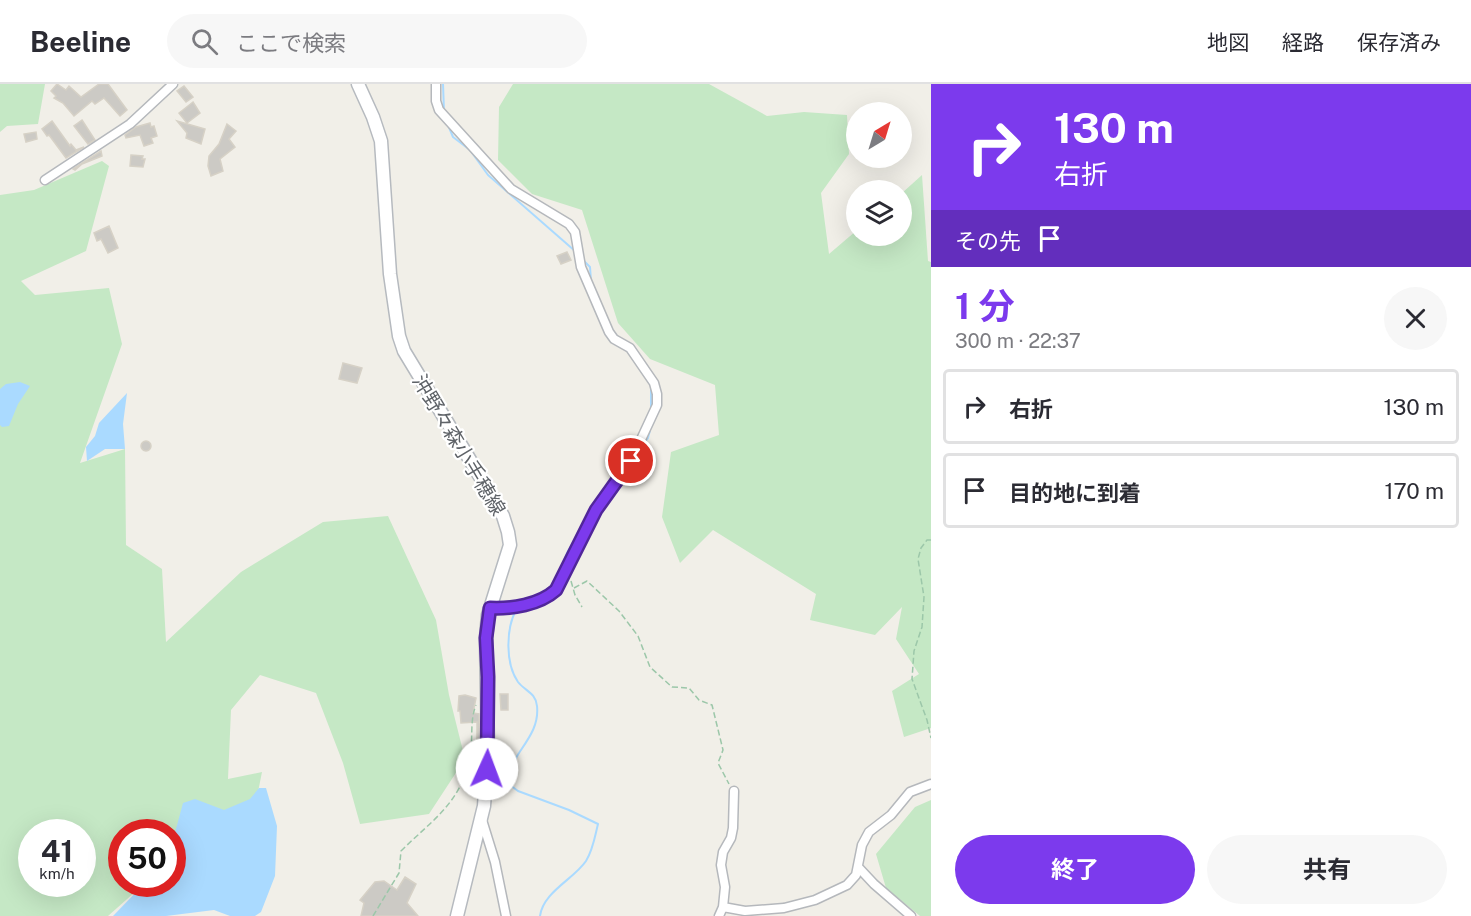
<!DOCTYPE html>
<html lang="ja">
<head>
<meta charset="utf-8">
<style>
  body { margin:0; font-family:"Public Sans","Noto Sans JP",sans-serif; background:#f7f7f7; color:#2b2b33; height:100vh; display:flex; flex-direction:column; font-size:22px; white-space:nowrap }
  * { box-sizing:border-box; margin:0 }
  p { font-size:20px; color:#7c7c81 }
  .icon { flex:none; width:33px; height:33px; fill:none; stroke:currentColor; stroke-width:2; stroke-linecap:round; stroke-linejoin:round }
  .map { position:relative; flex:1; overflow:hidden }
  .sheet { display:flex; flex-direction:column; background:#fff; width:540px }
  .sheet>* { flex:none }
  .banner { background:#7c3aed; color:#fff; overflow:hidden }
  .needle { width:39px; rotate:38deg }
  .controls { position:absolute; left:846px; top:18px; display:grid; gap:12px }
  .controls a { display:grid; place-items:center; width:66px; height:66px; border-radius:50%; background:#fff; box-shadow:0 6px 24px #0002; font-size:30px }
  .speed { position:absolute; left:18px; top:735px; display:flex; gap:12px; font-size:30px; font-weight:700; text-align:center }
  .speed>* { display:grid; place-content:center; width:78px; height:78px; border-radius:50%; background:#fff; box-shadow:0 6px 24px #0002; line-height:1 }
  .speed small { font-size:15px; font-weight:400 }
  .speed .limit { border:9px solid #d22; background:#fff; color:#111 }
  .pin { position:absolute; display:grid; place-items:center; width:51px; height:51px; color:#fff; margin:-26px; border:3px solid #fff; border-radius:50%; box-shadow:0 2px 6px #0007 }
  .me { position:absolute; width:66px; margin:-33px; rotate:2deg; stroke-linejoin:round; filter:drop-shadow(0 0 4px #0008) }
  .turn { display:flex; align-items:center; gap:21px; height:126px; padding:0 24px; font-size:27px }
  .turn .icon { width:78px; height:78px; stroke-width:2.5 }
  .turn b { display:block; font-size:42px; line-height:51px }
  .then { display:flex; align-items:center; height:57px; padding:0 24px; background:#0003; gap:12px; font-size:22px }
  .round { display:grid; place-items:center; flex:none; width:63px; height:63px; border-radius:32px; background:#f7f7f7 }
  .summary { display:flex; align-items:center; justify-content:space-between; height:102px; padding:0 24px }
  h1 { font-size:36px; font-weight:700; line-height:45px; color:#7c3aed }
  .button { display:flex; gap:12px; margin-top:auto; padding:12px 24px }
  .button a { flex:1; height:69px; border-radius:36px; background:#7c3aed; color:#fff; font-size:24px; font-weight:700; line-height:69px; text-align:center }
  .button a+a { background:#f7f7f7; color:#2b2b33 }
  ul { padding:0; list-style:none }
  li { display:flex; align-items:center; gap:18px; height:75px; margin:0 12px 9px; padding:0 12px; border:3px solid #e1e1e2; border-radius:6px }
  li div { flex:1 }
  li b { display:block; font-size:22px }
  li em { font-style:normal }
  header { display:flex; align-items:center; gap:36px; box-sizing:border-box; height:84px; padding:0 30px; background:#fff; border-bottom:2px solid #e1e1e2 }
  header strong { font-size:28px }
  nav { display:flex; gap:33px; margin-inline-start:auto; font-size:21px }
  .search { width:420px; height:54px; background:#f7f7f7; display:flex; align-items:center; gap:15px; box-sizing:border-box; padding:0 21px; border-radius:33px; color:#7c7c81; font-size:22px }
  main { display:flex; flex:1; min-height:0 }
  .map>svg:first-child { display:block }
  .green { fill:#c5e8c5; fill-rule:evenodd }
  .water { fill:#aadaff }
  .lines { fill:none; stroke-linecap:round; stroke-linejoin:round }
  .stream { stroke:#aadaff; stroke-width:2 }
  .building { fill:#cccac5; stroke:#d6d1c6; stroke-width:1.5 }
  .minor-casing { stroke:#b5b8bc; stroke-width:11 }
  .secondary-casing { stroke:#b6babf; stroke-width:15 }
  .path { stroke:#9cc7a9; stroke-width:1.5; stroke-dasharray:6 3; stroke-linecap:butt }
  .minor { stroke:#fff; stroke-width:8 }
  .secondary { stroke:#fff; stroke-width:12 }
  .route-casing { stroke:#51269a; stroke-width:15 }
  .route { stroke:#7c3aed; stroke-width:10 }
  .labels { text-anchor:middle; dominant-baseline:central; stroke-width:4.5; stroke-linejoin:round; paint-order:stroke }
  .street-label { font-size:20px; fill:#5f6368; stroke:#fff }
</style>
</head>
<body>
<header>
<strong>Beeline</strong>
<div class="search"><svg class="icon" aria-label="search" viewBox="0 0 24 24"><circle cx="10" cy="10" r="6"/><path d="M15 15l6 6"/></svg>ここで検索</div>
<nav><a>地図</a><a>経路</a><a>保存済み</a></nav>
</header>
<main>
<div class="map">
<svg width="931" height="832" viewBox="0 0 931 832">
  <rect width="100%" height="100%" fill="#f1efe8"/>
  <!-- green -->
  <path class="green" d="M0,0H45L38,40L7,42L0,48Z
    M513,0H709L767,32L804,28L847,31L849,70L821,109L829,170L856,147V152H902V109L922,91L928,177L931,178V644L904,653L892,607L919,590L896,555L902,523L875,551L810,536L816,510L713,446L680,479L662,433L671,368L719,351L715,301L650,275L618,239L582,126L532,110L498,76L499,23Z
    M102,77L109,82L86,167L21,197L35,211L109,204L122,260L80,379L125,365L126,461L162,485L166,558L241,488L323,438L388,432L436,536L449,611L465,675L429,730L360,740L343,679L316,609L260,591L231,626L228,695L262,688L256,718L173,757L172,748H122V800H144L108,832H0V111L34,106ZM32,748H82V800H32Z
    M931,716V832H920L886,804L876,770L915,723Z"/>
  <!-- water -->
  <path class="water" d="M20,298L30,302L18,320L9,342L2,343L0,341V305L6,300Z
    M127,309L123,340L125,365H105L87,377L86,363L95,352L99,339Z
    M259,704H266L277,742L275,792L261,828L255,832H230L214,826L166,832H113L144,800H172L173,756L183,719L195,715L224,726L250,715Z"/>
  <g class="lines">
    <!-- stream -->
    <path class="stream" d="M443,0L444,27
      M448,41L453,53L470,66L488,91L575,167
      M583,176L590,183L591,197
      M651,304V325
      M642,362L648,354L650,346
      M526,517L545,508L555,498L568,467L587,436
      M516,526C506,545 505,579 518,598C525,607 536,609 537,622C539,641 529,654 519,669C514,676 511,686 508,694L510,701L518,707L569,726L598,740C595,752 593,766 586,777C574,795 543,808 540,832"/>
  </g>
  <!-- building -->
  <path class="building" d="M57,0L66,6L69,2L81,13L99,0H108L127,26L120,32L104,14L95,20L92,17L74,32L63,19L54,14L56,12L51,7Z
    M184,2L193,13L186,18L177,7Z
    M193,18L200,29L187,39L179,29Z
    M82,36L95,56L88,60L74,42Z
    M52,37L70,62L71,60L76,66L84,63L66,74L49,51L47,52L42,45Z
    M177,37L205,45L201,60L186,54L187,49Z
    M150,39L151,43L154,42L157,52L151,54L153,59L144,62L140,51L126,54L125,51L136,43Z
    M227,40L236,47L229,55L235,63L220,75L223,87L211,92L208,82L209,72L219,60Z
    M36,48L37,55L26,58L24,50Z
    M101,67L102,72L82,80L75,86L73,85Z
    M131,71L143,72L142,75H145L143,83L130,82Z
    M109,142L118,164L108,169L101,155L97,157L94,149Z
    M567,168L571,176L561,180L557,172Z
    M343,279L362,284L357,299L339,295Z
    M141 362a5 5 0 1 1 10 0a5 5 0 1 1-10 0Z
    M500,610H508V626H501Z
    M465,611L476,614L473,629L479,630L480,668H477V638L461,639L460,627H458L459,612Z
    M405,793L416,800L407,819L418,832H361L364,819L360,816L375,798L384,797L397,806Z"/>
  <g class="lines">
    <!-- minor casing -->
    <g class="minor-casing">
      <path id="minor" d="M436,0V17L439,26L511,105L569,140L575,148L581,183L609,248L614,255L630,264L654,299L657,310V321L631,377L596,426L556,506C539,521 512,525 490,524
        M45,96L130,40L173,0
        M482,736L495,778L506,832
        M859,784L874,800L911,832
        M723,823L745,827L784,824L815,816L847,801L856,791L862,761L869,748L891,731L910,708L931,700
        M719,832L723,823L725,803L721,781L723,768L731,754L733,744L734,707"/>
    </g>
    <!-- secondary casing -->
    <g class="secondary-casing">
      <path id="secondary" d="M358,0L373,33L381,57L390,190L399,252L404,267L490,409L503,432L508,448L510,461L488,531L486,554L488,667L484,722L457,832"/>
    </g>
    <!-- path -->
    <path class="path" d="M931,456H927L921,464L918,475L924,513L922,543L914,567L912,595L927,636L931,654
      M571,497L575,511L582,523
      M574,504L587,497L619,527L638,552L650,583L672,603L689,604L699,616L712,621L723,666L718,679L729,700
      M373,832L399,789L401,767C431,737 460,720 469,676C474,658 469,638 476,621"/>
    <!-- minor -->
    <use href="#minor" class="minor"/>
    <!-- secondary -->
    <use href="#secondary" class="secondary"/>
  </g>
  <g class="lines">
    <!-- route casing -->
    <g class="route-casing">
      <path id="route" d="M487,685L488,593L486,554L490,524C512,525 539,521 556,506L596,426L631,377"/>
    </g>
    <!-- route -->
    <use href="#route" class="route"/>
  </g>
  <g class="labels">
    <!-- street labels -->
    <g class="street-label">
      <text transform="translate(459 361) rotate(59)">沖野々森小手穂線</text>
    </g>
  </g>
</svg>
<div class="controls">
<a><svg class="needle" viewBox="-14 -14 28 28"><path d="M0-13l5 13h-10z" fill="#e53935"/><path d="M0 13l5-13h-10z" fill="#7c7c81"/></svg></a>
<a><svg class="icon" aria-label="layers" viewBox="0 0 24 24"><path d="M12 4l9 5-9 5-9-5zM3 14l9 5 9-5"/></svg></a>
</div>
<div class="speed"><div>41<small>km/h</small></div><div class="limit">50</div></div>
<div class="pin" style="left:631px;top:377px;background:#d93025"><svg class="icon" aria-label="arrive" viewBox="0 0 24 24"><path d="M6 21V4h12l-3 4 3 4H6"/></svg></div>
<svg class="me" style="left:487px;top:685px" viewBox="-20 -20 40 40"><circle r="19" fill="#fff"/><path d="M0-13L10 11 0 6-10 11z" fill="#7c3aed"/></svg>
</div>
<section class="sheet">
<div class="banner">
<div class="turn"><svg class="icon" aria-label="right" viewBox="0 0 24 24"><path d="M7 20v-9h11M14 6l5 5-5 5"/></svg><div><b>130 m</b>右折</div></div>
<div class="then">その先<svg class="icon" aria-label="arrive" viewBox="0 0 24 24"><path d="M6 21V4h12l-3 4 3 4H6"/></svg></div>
</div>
<div class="summary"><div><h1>1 分</h1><p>300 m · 22:37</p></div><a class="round"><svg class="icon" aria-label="close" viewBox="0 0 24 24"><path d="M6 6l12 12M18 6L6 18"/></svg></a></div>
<ul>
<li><svg class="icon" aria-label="right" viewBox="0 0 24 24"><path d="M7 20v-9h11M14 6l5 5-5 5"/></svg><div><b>右折</b></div><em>130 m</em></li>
<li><svg class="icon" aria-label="arrive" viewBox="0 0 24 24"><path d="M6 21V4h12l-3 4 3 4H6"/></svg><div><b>目的地に到着</b></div><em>170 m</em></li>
</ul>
<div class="button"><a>終了</a><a>共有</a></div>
</section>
</main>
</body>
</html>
